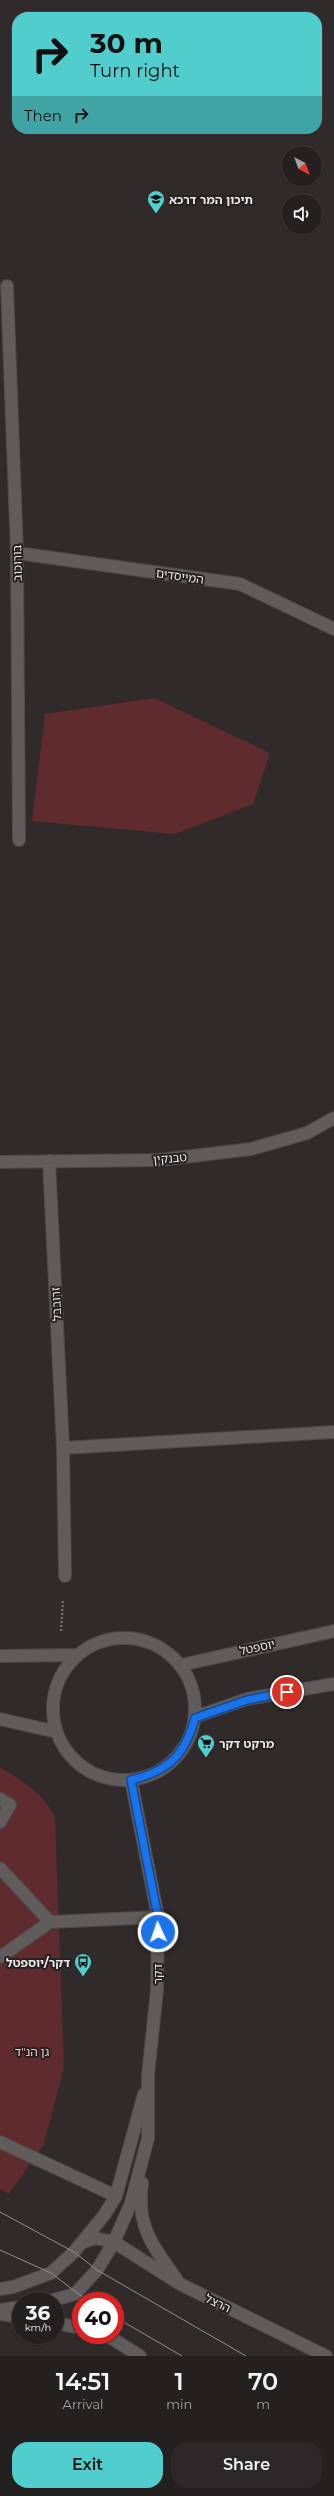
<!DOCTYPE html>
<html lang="en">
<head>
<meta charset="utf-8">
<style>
  body { margin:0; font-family:Montserrat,"Noto Sans Hebrew",sans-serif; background:#2c2829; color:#f1f3f6; height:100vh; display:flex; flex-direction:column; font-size:15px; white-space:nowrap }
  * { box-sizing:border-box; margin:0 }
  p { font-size:13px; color:#a3a3a5 }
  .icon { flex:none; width:22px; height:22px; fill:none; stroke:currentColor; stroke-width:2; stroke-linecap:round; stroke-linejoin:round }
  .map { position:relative; height:2356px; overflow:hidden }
  .sheet { display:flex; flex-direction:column; background:#242020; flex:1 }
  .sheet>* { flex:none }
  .top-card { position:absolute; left:12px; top:12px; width:310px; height:122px; border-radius:16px; box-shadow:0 1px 3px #0004,0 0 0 1px #413e3e; background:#52cdce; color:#111; overflow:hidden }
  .needle { width:26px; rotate:139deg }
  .fabs { position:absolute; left:282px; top:146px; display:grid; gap:8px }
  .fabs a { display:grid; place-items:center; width:40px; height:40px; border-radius:50%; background:#242020; box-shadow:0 1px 3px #0004,0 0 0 1px #413e3e; font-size:20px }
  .speed { position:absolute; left:12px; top:2292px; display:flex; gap:8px; font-size:20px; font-weight:700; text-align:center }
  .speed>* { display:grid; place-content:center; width:52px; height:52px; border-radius:50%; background:#242020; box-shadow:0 1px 3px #0004,0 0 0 1px #413e3e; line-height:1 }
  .speed small { font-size:10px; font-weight:400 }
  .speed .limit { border:6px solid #d22; background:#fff; color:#111 }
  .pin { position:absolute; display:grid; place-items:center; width:34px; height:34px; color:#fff; margin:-17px; border:2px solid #fff; border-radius:50%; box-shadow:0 1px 4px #0007 }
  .me { position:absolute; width:44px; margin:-22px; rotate:357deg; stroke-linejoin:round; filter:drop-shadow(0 0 3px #0008) }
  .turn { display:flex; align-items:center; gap:14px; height:84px; padding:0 12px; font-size:18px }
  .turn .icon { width:52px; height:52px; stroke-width:2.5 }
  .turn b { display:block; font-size:28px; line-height:34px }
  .then { display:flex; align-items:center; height:38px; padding:0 12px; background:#0003; gap:8px; font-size:15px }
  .eta { display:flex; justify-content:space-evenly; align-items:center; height:68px; text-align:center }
  .eta b { font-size:24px; font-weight:600; line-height:28px }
  .button { display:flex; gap:8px; margin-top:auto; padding:8px 12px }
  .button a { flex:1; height:46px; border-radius:16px; background:#52cdce; color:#111; font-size:16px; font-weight:600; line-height:46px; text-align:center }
  .button a+a { background:#2c2829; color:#f1f3f6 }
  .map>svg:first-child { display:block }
  .green { fill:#5f2b2f }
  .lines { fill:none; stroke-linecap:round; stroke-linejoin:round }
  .minor-casing { stroke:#4e4848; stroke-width:14 }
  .path { stroke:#716c6c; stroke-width:2.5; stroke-dasharray:2 2; stroke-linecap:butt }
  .minor { stroke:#605c5c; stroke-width:12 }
  .tram { stroke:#938e8e; stroke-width:1 }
  .route-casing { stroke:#114b97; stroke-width:10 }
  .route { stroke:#1a73e8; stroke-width:7 }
  .labels { text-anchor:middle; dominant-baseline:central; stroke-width:4; stroke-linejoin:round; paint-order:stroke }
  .poi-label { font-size:12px; font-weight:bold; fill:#ebe7e7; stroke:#262020; text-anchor:start }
  .street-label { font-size:12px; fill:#ebe7e7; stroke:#262020 }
  .park-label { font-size:12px; fill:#f6c3c5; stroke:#262020 }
</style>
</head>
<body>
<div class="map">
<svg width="334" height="2356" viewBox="0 0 334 2356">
  <rect width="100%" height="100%" fill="#302a2a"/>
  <!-- green -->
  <path class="green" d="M154,698L270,753L253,804L175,834L32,821L45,714Z
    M0,1767C22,1781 46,1794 55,1819L64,2067L44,2144L9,2194L0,2189Z"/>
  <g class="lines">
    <!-- minor casing -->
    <g class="minor-casing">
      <path id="minor" d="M7,286L17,553L19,840
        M17,553L240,584L334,629
        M49,1161L63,1448L65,1576
        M0,1162L159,1160L251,1149L307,1133L334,1118
        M63,1448L334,1432
        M53 1709a71 71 0 1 1 142 0a71 71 0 1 1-142 0Z
        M0,1656L77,1655
        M181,1665L334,1631
        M195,1717L247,1699L334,1684
        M0,1719L57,1732
        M0,1799L10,1805L0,1822
        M0,1868L50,1922L0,1957
        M50,1922L158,1917
        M0,2142L116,2196
        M142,2183C136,2227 153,2246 177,2280
        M83,2242L95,2238L114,2242L180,2284L326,2356
        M0,2289L13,2287L51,2273L74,2252L105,2214L116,2196L144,2094
        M50,2301L75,2294L97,2270L114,2242L131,2203L148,2138V2075L157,1990L158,1917L131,1780
        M0,2310L21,2307
        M0,2314L21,2317
        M55,2323L81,2328
        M101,2335L113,2339L140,2356"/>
    </g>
    <!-- path -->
    <path class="path" d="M61,1631L63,1600"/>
    <!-- minor -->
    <use href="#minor" class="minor"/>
    <!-- tram -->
    <path class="tram" d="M0,2212L74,2252L97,2270L246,2356
      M0,2250L51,2273L88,2301
      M115,2317L182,2356"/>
  </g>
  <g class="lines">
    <!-- route casing -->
    <g class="route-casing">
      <path id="route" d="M158,1932V1917L131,1780C169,1771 185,1755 195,1718L247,1700L287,1692"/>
    </g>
    <!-- route -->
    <use href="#route" class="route"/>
  </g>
  <!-- icons -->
  <defs>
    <g id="school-pin" transform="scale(0.9)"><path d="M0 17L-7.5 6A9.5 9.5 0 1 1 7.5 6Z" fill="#52cdce" stroke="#262020"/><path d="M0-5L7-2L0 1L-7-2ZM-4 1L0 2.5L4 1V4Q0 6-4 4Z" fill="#111"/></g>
    <g id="supermarket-pin" transform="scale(0.9)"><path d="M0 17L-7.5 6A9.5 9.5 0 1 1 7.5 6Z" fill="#52cdce" stroke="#262020"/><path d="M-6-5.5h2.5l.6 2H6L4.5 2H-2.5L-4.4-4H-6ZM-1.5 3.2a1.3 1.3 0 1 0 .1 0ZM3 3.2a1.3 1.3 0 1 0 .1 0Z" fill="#111"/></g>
    <g id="bus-pin" transform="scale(0.9)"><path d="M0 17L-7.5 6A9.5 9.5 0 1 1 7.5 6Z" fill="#52cdce" stroke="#262020"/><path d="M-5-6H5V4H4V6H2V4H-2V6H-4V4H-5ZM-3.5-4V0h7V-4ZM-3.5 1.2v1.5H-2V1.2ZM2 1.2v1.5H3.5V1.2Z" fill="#111"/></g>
  </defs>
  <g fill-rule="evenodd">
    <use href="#school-pin" x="156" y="199"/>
    <use href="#supermarket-pin" x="206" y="1743"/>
    <use href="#bus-pin" x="83" y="1962"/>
  </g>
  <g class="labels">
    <!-- poi labels -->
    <g class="poi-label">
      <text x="169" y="199">תיכון המר דרכא</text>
      <text x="219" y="1743">מרקט דקר</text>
      <text x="70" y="1962" text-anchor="end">דקר/יוספטל</text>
    </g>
    <!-- street labels -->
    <g class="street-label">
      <text transform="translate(17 563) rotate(-91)">בורוכוב</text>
      <text transform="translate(180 576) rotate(8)">המייסדים</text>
      <text transform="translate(170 1158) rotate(-5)">טבנקין</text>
      <text transform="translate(56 1304) rotate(-93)">זרובבל</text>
      <text transform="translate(257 1647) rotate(-12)">יוספטל</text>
      <text transform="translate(157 1974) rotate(-90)">דקר</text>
      <text transform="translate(218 2303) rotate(26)">הרצל</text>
    </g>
    <!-- park labels -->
    <g class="park-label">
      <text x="32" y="2051">גן הנ"ד</text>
    </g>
  </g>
</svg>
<div class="fabs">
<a><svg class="needle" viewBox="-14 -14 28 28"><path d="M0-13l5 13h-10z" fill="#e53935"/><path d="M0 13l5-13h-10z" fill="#a3a3a5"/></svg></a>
<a><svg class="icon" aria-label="sound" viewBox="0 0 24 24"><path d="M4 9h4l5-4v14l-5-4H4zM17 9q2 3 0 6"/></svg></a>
</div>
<div class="speed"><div>36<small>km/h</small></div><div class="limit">40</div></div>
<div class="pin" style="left:287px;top:1692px;background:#d93025"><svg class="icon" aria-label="arrive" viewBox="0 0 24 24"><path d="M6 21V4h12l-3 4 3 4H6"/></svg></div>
<svg class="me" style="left:158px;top:1932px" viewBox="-20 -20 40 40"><circle r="17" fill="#1a73e8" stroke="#fff" stroke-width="3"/><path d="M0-11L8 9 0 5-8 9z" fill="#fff"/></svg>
<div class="top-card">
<div class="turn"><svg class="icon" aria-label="right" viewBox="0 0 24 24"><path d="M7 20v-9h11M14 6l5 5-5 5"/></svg><div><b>30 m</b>Turn right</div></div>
<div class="then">Then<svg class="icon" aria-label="right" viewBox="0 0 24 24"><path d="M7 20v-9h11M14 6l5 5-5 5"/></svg></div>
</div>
</div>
<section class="sheet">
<div class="eta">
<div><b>14:51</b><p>Arrival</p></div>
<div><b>1</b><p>min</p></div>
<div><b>70</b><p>m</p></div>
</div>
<div class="button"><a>Exit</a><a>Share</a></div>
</section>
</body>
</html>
